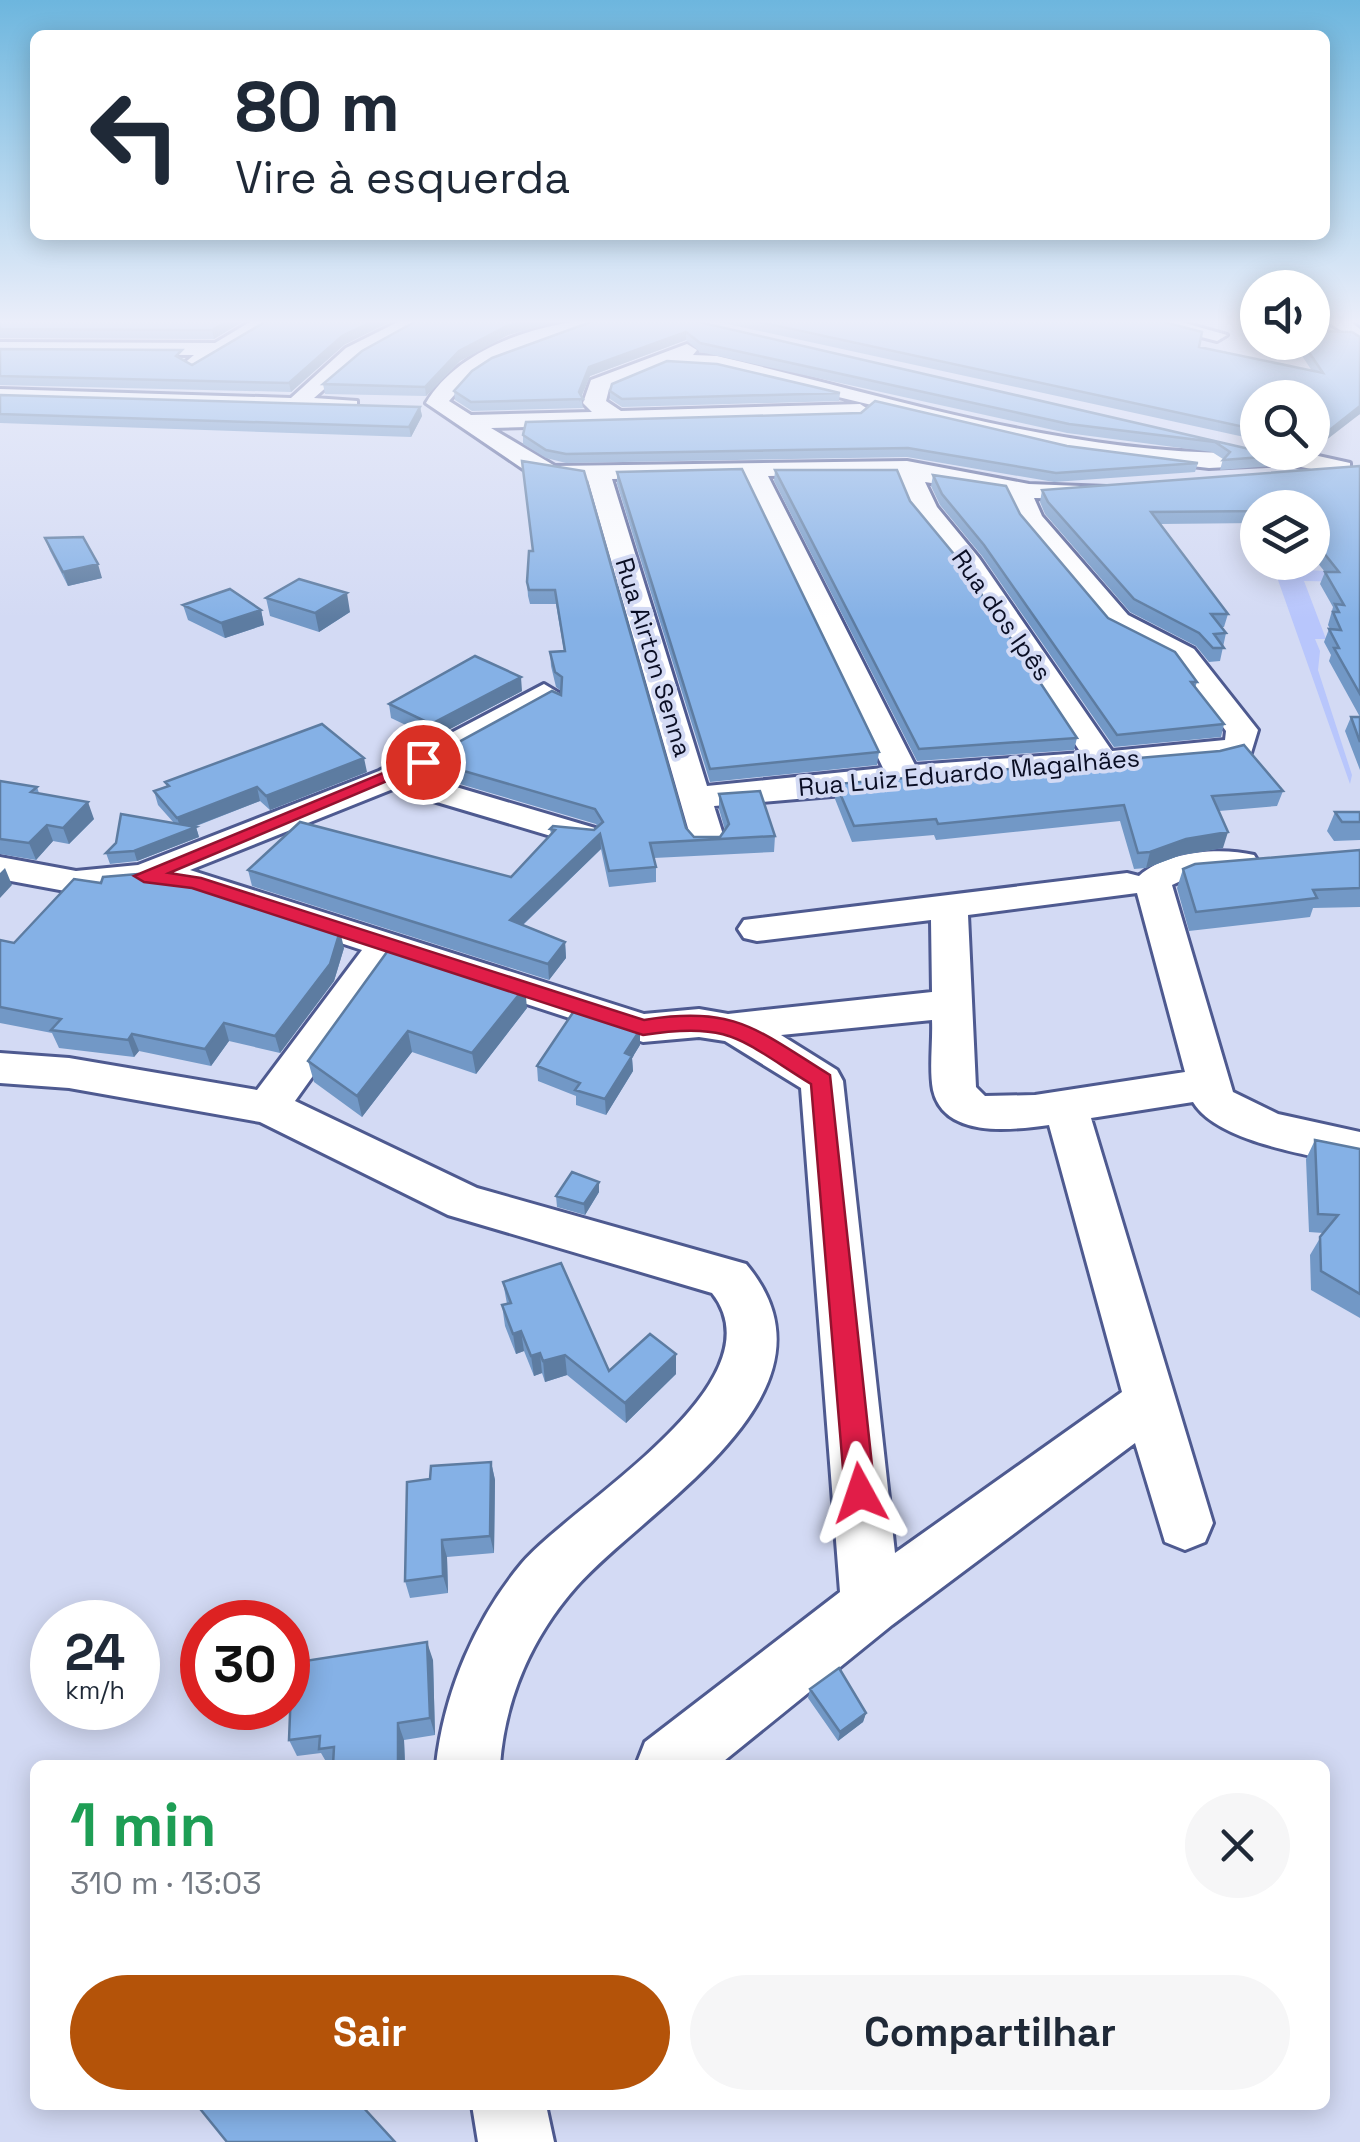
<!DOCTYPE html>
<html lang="pt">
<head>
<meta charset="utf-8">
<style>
  body { margin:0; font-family:"Space Grotesk",sans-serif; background:#f6f6f7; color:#1f2937; height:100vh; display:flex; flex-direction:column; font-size:38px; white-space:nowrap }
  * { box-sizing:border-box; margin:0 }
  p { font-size:32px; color:#747a83 }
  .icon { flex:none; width:55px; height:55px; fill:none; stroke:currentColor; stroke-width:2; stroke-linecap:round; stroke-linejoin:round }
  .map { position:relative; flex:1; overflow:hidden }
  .panel { position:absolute; left:30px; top:1760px; width:1300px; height:350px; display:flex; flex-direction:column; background:#fff; border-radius:15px; box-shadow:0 5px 25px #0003 }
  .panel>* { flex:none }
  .top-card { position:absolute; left:30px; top:30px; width:1300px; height:210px; border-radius:15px; box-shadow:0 5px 25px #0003; background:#fff; color:#1f2937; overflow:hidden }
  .controls { position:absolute; left:1240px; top:270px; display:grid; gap:20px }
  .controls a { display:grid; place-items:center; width:90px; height:90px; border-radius:50%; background:#fff; box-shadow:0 5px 25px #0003; font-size:50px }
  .speed { position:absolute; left:30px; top:1600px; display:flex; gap:20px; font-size:50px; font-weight:700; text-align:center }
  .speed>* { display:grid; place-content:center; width:130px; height:130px; border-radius:50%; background:#fff; box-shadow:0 5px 25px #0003; line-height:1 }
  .speed small { font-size:25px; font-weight:400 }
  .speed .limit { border:15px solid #d22; background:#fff; color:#111 }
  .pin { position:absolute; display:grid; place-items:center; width:85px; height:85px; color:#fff; margin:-42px; border:5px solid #fff; border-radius:50%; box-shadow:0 2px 10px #0007 }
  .me { position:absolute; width:110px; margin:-55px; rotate:355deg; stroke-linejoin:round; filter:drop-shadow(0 0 8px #0008) }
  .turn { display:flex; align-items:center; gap:35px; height:210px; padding:0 40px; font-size:45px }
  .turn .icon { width:130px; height:130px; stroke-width:2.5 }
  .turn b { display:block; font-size:70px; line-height:85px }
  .round { display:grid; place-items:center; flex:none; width:105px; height:105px; border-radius:52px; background:#f6f6f7 }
  .overview { display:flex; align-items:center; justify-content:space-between; height:170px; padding:0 40px }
  h1 { font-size:60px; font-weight:800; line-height:75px; color:#1e9e55 }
  .primary-button { display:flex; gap:20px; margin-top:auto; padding:20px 40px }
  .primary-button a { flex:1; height:115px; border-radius:60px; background:#b45309; color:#fff; font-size:40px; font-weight:800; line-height:115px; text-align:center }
  .primary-button a+a { background:#f6f6f7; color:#1f2937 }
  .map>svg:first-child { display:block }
  .green { fill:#b8c6fc }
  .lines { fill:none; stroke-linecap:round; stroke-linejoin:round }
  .street-casing { stroke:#4e5a90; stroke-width:6 }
  .street { fill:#fff; fill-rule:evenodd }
  .wall { fill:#7298c6 }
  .shaded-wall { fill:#5d7ca1 }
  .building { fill:#85b1e6; stroke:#5d7ca1; stroke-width:2.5 }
  .route { fill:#e11d48; stroke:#92132f; stroke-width:2.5 }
  .labels { text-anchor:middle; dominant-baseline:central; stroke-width:8; stroke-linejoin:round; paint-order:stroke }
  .far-street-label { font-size:25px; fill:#0a0e24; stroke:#d3daf4 }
</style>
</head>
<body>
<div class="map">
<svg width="1360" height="2142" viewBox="0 0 1360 2142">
  <rect width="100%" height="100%" fill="#d3daf4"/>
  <!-- green -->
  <path class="green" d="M1272,563H1296L1300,570L1360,572V582L1304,581L1326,639H1315L1320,651L1318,670L1352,775L1350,784Z"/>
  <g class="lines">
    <!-- street casing -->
    <g class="street-casing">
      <path id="street" d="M255,319H279L192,371L182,365L194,355L0,354V342L215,343Z
        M404,319H432L361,357L314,398L357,401V411L349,413L0,401V389L291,398L346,348Z
        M613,319L491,364L470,377L449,401L471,415L592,412L583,403L591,380L687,344L697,350L693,355L717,356C892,397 1069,456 1251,453L1258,446V452H1300L1350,463V473L1342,475L1286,464L1209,468L1068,452L717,368L666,365L609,389L606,401L621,411L860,404L871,411L860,418L491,428L555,466L907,461L1029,484L1107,487L1110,492L1098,499L1034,498L1042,516L1128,615L1194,649L1258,730L1251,753L1215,763L714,806L725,841L720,849H694L588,480H554L529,473L426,403C460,345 549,319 613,319ZM879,474L899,477L912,509L959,568L1081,753L915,765L768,476ZM744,477L883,768L707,786L612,479ZM925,482L1008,495L1021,523L1108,627L1174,661L1226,731L1225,740L1112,751L979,558L937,507Z
        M1131,319H1170L1227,335L1217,341Z
        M1324,319H1347L1360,329V344Z
        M544,684L559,693L555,700L419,776L595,828L601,835L595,842H571L393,789L190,870L644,1014L699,1009L728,1014L932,992L931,920L757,941L744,938L738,929L744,920L1127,873L1139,876C1166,851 1220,847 1254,855L1259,863L1254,871L1187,878L1172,885L1233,1092L1278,1114L1360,1132V1166C1316,1156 1217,1143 1193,1102L1091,1118L1213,1523L1205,1542L1185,1550L1165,1542L1135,1443L892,1625L719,1765H636L645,1742L840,1592L801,1088L725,1041L699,1037L643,1042L395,961L295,1101L477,1188L746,1264C854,1392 648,1506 576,1587C532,1637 505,1698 500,1765H436C444,1693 475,1619 522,1563C571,1505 784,1383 712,1293L448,1215L260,1122L69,1088L0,1083V1053L69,1058L257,1090L362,950L189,893L144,887L76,893L0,879V857L76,871L138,865L379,771ZM1137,893L1185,1072L1035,1095L985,1096L976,1087L968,915ZM932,1020C933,1042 929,1069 933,1090C944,1139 1013,1130 1049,1125L1122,1392L895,1553L843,1081L837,1070L781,1035Z
        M472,2105H546L554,2142H478Z"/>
    </g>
    <!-- street -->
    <use href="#street" class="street"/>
  </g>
  <!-- wall -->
  <path class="wall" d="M0,319H247L214,339L0,338Z
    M686,319L1258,452H1311L1296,464L1220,470L1223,459L1212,452L1067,433L700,352L686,340L590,376L581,397L583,408L472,411L455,400L454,391Z
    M705,319H1153L1199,347L1312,371L1293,342H1312L1360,337V414L1356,416L1258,398V440Z
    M562,320L508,335L460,361L426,396L325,394L323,384Z
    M344,345L291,392L0,385V349L184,359L183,360L192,365Z
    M610,391L840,393L839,401L622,407L610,399Z
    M0,395L420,407L422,416L411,437L0,423Z
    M523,435L1067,446L1198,463L1195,472L1054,482L907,457L566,463L546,458L523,444Z
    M1360,466V717L1329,661L1331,655L1324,642L1329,629H1330L1328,625L1333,607L1320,584L1325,572L1312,556V508H1258V523L1160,524L1228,614L1224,627H1221L1226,633L1220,661L1209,662L1196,646L1130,612L1045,514L1040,502L1042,490Z
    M775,470L910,501L1077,738L1074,750L917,761L774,481Z
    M617,472L879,752L877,765L710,782L617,484Z
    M523,473L686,828L694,837H720L725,830L719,809V794L775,836L774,852L654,858L656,867V882L609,887L601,849L523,925L565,942L566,958L549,980L252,886L248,870L511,877L551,834L550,829L594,830L598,827L596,824L429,775L426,760L561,695V691L556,687L551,666L550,652L564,651L556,604H530L528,596L527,582L533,551Z
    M933,475L1020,514L1108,618L1197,682L1195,688L1224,724L1221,737L1114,747L982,556L940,505L931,486Z
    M45,538L102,578L68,586L50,551Z
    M266,598L350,612L319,632L270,616Z
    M183,605L261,610L264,625L225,638L188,620Z
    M522,691L433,738L391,718L389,704Z
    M1351,717H1360V770L1345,731Z
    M367,772L270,810L260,801L194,827H196L199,837L137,861L110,864L106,853L174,823L158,805L154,791L167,786L165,782Z
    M0,781L37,787L39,793L94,819L69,844L53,841L36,860L0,854Z
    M836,784L1283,791L1277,806L1219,811L1223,848L1181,855L1146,868L1134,869L1120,821L936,840L934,835L852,842L835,799Z
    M1335,812H1360V840L1334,841L1327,831Z
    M1360,850V907L1313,908L1310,917L1189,931L1177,888L1183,869Z
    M0,940L14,943L344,948L334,981L280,1053L229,1041L211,1066L139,1051L134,1057L59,1048L52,1033L0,1023Z
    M392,945L527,1008L476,1074L412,1052L362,1117L314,1082L308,1061Z
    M640,1045L632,1058L633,1071L606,1115L576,1105V1096L538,1081L537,1066Z
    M1315,1140L1360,1149V1318L1311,1290L1310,1255L1323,1233L1309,1232L1306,1159Z
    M599,1182V1192L585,1215L557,1207L556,1196Z
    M503,1282L609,1371L676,1374L626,1423L567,1375L545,1382L542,1373L534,1376L524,1351L516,1354L505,1326L502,1305L507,1304Z
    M491,1462L495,1480L494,1553L447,1557L448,1593L410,1598L405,1581L430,1479Z
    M433,1660L435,1735L404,1740L405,1765H328L321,1753L297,1756L289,1740Z
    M810,1689L866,1713L863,1722L838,1741L808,1698Z"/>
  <!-- shaded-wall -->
  <path class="shaded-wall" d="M231,319H247L214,339L212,330Z
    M377,319H396L344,345L291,392L289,383L342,336Z
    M533,319H572L562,320L508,335L460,361L426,396L425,387L459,351L507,326Z
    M686,332V340L590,376L579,402V392L589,367Z
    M1360,406V414L1312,451V444Z
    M420,407L422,416L411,437L409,427Z
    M1301,452H1311L1296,464L1299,454Z
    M98,564L102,578L68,586L63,572Z
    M347,593L350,612L319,632L315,613Z
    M261,610L264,625L225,638L221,623Z
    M521,677L522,691L433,738L431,724Z
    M364,758L367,772L270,810L266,796Z
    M257,787L260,801L182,831L177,818Z
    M88,802L94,819L69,844L63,828Z
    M47,825L53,841L36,860L29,843Z
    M196,827L199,837L137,861L134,851Z
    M1228,832L1223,848L1181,855L1146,868L1150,852L1186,839Z
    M600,834L601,849L512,935L510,920Z
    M5,868L12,885L0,898V873Z
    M340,931L344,948L334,981L280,1053L275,1036Z
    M565,942L566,958L549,980L548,964Z
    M525,987L527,1008L476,1074L472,1053Z
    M224,1023L229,1041L211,1066L205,1049Z
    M640,1030V1045L632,1058L633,1071L606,1115L605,1099L625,1053Z
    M408,1031L412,1052L362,1117L357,1096Z
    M132,1034L139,1051L134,1057L128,1040Z
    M599,1182V1192L585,1215L584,1204Z
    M521,1331L524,1351L516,1354L513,1334Z
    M540,1353L542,1373L534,1376L531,1356Z
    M676,1354V1374L626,1423L625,1403Z
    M565,1355L567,1375L545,1382L543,1361Z
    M491,1462L495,1480L494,1553L490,1536Z
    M442,1540L447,1557L448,1593L443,1576Z
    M427,1642L433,1660L435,1735L430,1718Z
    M866,1713L863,1722L838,1741L840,1732Z
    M398,1723L404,1740L405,1765H398Z"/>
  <!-- building -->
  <path class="building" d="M0,319H231L212,330L0,329Z
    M270,319H377L342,336L289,383L0,376V349L182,350L176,356L192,365Z
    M420,319H533L507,326L459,351L425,387L323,384L362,351Z
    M599,319H686L1258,451V452H1301L1299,454L1223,460L1230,452L1215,442L1069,424L700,343L686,332L589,367L579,392L583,399L471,402L454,391L472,371L492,358Z
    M746,319H1153L1202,332L1199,347L1323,373L1302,342H1312V331L1352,332L1360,337V406L1312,444V398H1258V430Z
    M667,361L717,364L840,393L622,399L610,391L612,384Z
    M0,395L420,407L409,427L0,414Z
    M875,401L1067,446L1198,463L1056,473L908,448L566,454L546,450L523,435L526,422L861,413Z
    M522,461L584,471L686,828L694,837H720L729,824L719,794L760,791L775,836L650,843L656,867L609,871L600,834L510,920L565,942L548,964L248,870L300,822L511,877L555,830L550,829L553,826L594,830L603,822L595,809L426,760L552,691L561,695L562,677L555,672L550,652L565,651L555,590H529L527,582L529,551H533Z
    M1360,466V694L1334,648H1339L1329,629L1341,630L1333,612H1339L1335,604L1344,605L1325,572H1339L1312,538V508H1258V511L1151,512L1228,614H1211L1226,633L1214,634L1224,648H1213L1199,633L1134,599L1048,502L1042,490Z
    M742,469L879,752L710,769L617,472Z
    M775,470H897L910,501L958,559L1077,738L919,749Z
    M933,475L1006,486L1020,514L1108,618L1175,652L1197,682H1191L1224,724L1117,735L984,545L942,494Z
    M83,537L98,564L63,572L45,538Z
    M299,579L347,593L315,613L266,598Z
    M230,589L261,610L221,623L183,605Z
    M475,656L521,677L431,724L389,704Z
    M1351,717H1360V742Z
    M322,724L364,758L266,796L257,787L177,818L154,791L169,786L165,782Z
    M1244,745L1283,791L1212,796L1228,832L1186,839L1150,852L1138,853L1124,805L938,824L936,819L854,826L836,784L1220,751Z
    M0,781L37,787L31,792L88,802L63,828L47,825L29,843L0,839Z
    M1335,812H1360V822H1342Z
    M121,814L196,827L134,851L106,853L116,843Z
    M1360,850V888L1313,890L1317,898L1196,912L1183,869L1195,864Z
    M138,874L195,884L340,931L330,964L275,1036L224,1023L205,1049L132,1034L128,1040L51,1030L61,1019L0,1007V940L14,943L74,879L101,883L103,877Z
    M392,945L525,987L472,1053L408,1031L357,1096L308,1061Z
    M574,1011L640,1030L625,1053L632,1056L605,1099L575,1090L580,1083L537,1066Z
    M1315,1140L1360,1149V1294L1321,1271L1320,1237L1338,1215L1318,1214Z
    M572,1172L599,1182L584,1204L556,1196Z
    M561,1263L609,1371L650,1334L676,1354L625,1403L565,1355L543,1361L540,1353L531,1356L521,1331L513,1334L502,1305L511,1303L503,1282Z
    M491,1462L490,1536L442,1540L443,1576L405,1581L407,1482L430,1479L431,1466Z
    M427,1642L430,1718L398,1723V1765H333L334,1747L319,1749L320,1736L289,1740L292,1663Z
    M839,1668L866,1713L840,1732L810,1689Z
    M197,2105H361L395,2142H227Z"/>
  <!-- sky -->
  <linearGradient id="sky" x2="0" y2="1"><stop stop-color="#6db6de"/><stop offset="0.52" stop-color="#ebeefa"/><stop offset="1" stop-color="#ebeefa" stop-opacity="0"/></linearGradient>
  <rect width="1360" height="619" fill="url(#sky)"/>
  <!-- route -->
  <path class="route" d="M417,759L432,762L169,873L201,878L644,1020C734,1005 756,1029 830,1075L875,1493L871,1502L860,1506L850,1502L845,1493L811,1084C740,1040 731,1021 643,1035L192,888L144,882L134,876Z"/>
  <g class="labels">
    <!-- far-street labels -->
    <g class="far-street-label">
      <text transform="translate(1002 615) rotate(55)">Rua dos Ipês</text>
      <text transform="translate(654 657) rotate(73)">Rua Airton Senna</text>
      <text transform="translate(969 772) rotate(-5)">Rua Luiz Eduardo Magalhães</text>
    </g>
  </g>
</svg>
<div class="controls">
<a><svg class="icon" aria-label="sound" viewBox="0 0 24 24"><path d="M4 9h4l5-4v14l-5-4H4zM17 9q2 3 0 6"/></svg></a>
<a><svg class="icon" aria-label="search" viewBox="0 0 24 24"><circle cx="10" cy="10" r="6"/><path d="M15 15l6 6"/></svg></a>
<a><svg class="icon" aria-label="layers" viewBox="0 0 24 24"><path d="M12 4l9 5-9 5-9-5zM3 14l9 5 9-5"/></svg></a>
</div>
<div class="speed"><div>24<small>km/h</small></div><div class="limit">30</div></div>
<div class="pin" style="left:423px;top:762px;background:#d93025"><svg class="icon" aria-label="arrive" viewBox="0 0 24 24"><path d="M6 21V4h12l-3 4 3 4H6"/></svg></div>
<svg class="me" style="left:860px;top:1493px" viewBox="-20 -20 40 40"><path d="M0-17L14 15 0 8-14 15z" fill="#e11d48" stroke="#fff" stroke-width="4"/></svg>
<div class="top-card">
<div class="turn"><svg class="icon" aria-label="left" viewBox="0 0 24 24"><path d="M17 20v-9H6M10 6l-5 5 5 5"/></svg><div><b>80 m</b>Vire à esquerda</div></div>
</div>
<section class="panel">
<div class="overview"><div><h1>1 min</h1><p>310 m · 13:03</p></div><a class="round"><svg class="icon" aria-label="close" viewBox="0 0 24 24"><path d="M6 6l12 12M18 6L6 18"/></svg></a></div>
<div class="primary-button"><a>Sair</a><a>Compartilhar</a></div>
</section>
</div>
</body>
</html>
